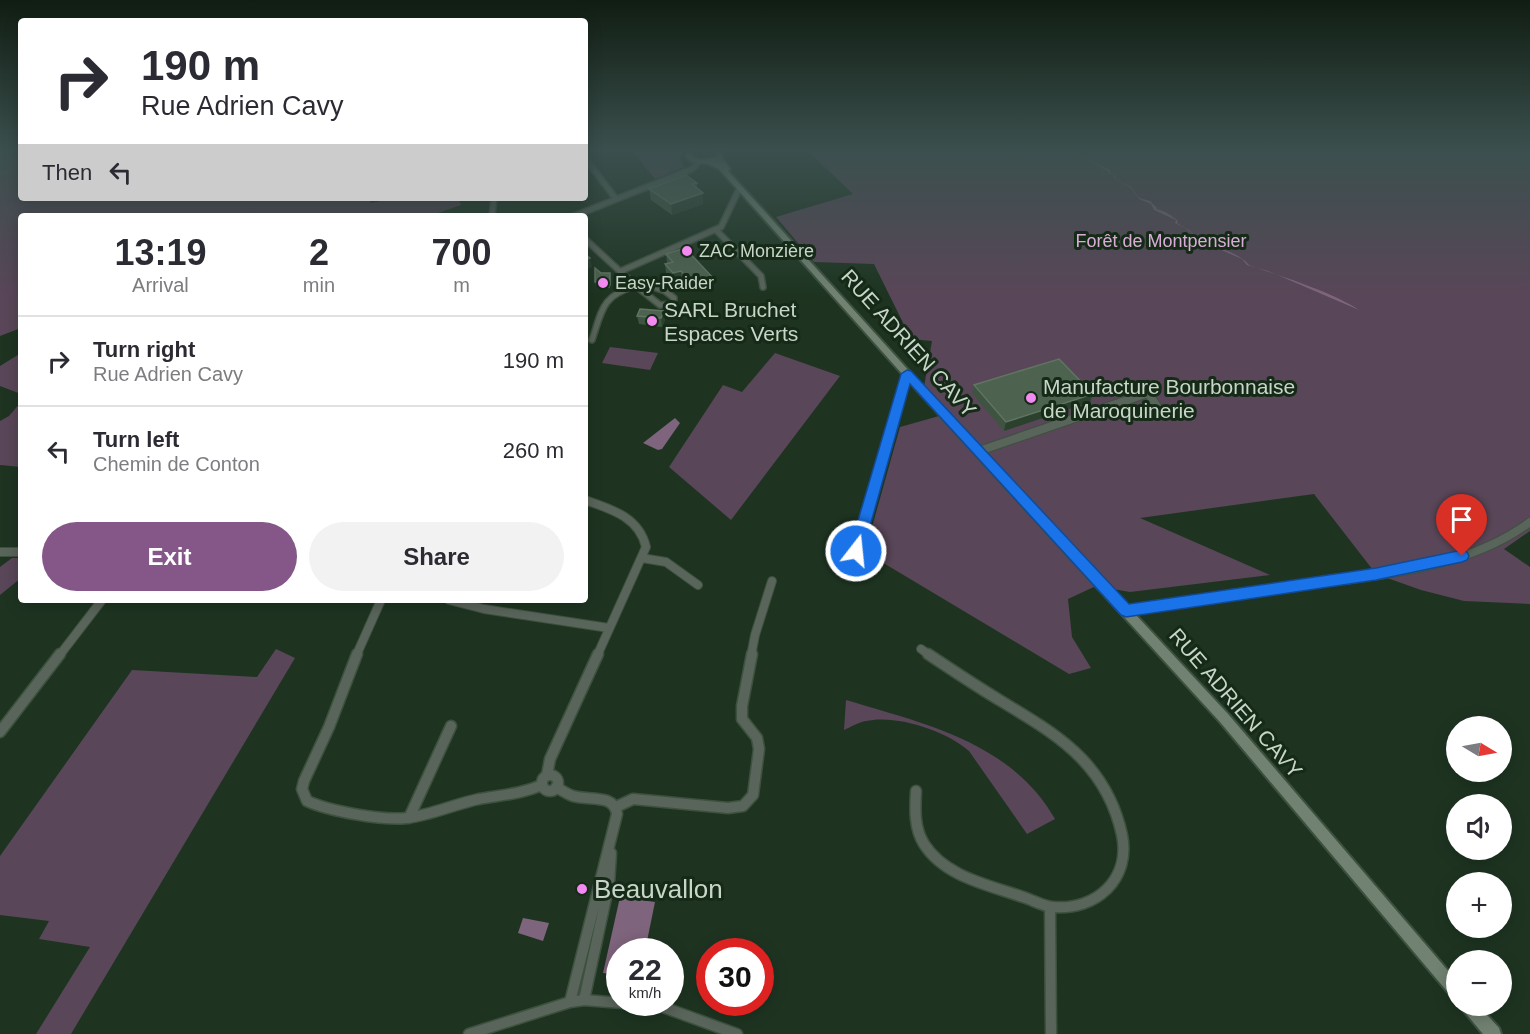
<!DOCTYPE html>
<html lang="en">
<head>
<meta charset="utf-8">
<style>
  body { margin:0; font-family:Helvetica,sans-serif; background:#f2f2f3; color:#2b2b33; height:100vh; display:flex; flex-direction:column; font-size:22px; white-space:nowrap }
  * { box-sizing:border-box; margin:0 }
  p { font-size:20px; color:#7c7c81 }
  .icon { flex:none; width:33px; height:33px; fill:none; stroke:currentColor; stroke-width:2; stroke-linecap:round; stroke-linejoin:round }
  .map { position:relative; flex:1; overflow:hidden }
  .drawer { position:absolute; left:18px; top:213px; width:570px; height:390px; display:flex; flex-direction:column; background:#fff; border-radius:6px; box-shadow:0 3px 15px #0003 }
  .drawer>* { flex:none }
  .top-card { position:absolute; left:18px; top:18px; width:570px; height:183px; border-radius:6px; box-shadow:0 3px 15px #0003; background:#fff; color:#2b2b33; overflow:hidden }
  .needle { width:39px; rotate:100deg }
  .fabs { position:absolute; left:1446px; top:716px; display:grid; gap:12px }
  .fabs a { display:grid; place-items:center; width:66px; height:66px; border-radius:50%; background:#fff; box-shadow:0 3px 15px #0003; font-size:30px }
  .speed { position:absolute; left:606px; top:938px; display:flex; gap:12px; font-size:30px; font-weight:700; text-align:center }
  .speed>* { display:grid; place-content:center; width:78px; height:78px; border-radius:50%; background:#fff; box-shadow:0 3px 15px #0003; line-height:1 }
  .speed small { font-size:15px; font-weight:400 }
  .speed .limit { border:9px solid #d22; background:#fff; color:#111 }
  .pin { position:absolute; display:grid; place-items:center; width:51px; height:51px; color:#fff; margin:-62px -26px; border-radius:50% 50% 50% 0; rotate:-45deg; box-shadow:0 0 6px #0007 }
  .pin .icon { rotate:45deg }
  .me { position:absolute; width:66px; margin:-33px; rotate:16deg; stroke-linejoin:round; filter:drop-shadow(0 0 4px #0008) }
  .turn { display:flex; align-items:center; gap:21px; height:126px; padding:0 24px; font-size:27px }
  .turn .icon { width:78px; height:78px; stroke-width:2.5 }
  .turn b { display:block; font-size:42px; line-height:51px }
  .then { display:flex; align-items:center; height:57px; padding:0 24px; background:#0003; gap:12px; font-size:22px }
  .eta { display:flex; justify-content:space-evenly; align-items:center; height:102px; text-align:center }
  .eta b { font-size:36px; font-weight:700; line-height:42px }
  .cta { display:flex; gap:12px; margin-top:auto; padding:12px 24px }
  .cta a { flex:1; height:69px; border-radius:36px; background:#855688; color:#fff; font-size:24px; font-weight:700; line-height:69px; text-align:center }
  .cta a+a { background:#f2f2f3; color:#2b2b33 }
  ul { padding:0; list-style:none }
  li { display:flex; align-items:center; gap:18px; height:90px; padding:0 24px; border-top:2px solid #e1e1e2 }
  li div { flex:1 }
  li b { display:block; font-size:22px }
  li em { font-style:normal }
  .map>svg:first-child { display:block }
  .green { fill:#594658 }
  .water { fill:#7e647c }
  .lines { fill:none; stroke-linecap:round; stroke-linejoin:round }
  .street-far2-casing { stroke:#3d513f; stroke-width:8 }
  .street-far1-casing { stroke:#3d513f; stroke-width:10 }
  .street-casing { stroke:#3d513f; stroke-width:13 }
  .secondary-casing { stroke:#3d513f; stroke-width:4 }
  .street-far2 { stroke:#59645a; stroke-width:5 }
  .street-far1 { stroke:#59645a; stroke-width:8 }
  .street { stroke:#59645a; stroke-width:10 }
  .secondary { fill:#718272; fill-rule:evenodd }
  .wall { fill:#3e5440 }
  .shaded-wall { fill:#2b412e }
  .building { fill:#4d624f; stroke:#607462; stroke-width:1.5 }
  .route { fill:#1a73e8; stroke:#114b97; stroke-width:1.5 }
  .poi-dot { fill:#f38af1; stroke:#152a17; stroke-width:2 }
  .labels { text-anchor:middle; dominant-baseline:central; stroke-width:6; stroke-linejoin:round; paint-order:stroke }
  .far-park-label { font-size:18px; fill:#daadd8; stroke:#152a17 }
  .far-poi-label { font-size:18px; fill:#c8d5c9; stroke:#152a17; text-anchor:start }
  .poi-label { font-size:21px; fill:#c8d5c9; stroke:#152a17; text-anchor:start }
  .street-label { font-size:21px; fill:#c8d5c9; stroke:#152a17 }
  .near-poi-label { font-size:26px; fill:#c8d5c9; stroke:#152a17; text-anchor:start }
</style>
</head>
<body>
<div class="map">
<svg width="1530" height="1034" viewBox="0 0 1530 1034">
  <rect width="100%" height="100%" fill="#1e3421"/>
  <!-- green -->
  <path class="green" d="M0,150H21V198H370L371,203L395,198H458L461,205L429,216H21V328L0,336Z
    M632,150H683L680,160L684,167L655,179Z
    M807,150H1530V531L1504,549L1530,567V604L1464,601L1421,590L1376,574L1314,494L1140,518L1270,575L1130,592L1096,586L1068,599L1072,637L1091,668L1069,674L865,552L900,427L939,416L922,398L932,341L911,339L874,264L814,262L776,217L853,194Z
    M610,347L658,353L650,370L602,363Z
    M21,353V394L0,386V366Z
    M775,353L840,376L731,520L669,467L723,385L742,392Z
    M21,402V467L0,465V421L9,416Z
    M12,558H21V578L0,595V567Z
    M276,649L295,658L71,1034H36L90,947L39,939L49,921L0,915V856L132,670L257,677Z
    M846,700C925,724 1011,742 1055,819L1027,834L969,751C947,731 896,714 866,721C859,722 851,727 844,730Z"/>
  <!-- water -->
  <path class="water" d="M1068,150L1110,170V174L1115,176L1116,179L1131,187L1139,198L1150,201L1157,208L1156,209C1165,211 1171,215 1178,221L1177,223C1186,228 1195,236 1203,241C1218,249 1237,251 1249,265C1282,277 1330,291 1359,310L1268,271L1247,265L1242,259L1201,241L1189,230L1175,223L1176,220L1154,210L1151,204L1139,199L1131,188L1114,178V176L1109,174L1108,171Z
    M675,418L680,423L662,449L658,450L643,443Z
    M620,897L655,902L645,951H620L619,975L603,973Z
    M523,918L549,923L543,941L518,933Z"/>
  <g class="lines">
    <!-- street-far2 casing -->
    <g class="street-far2-casing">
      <path id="street-far2" d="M585,158L616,199
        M492,216L494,198
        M574,216L692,169L699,162
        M716,230L761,276L763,287
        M585,239L636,286
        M621,271L721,227L739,189
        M647,285L665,291L674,298L673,304L660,305L636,286Z
        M592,340C602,310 602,295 636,286"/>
    </g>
    <!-- street-far1 casing -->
    <g class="street-far1-casing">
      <path id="street-far1" d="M979,451L1148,393L1158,408L1145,413L1117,404
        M585,500C611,509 639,517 646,547L597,656
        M856,551L907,374
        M0,552H21
        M642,558L666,562L698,585
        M449,600L484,609L609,628
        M1126,611C1183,602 1241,594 1298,586C1376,575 1466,570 1530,522
        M921,649L931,656
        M59,656L102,600
        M356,656L381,600
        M751,656L755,635L772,581"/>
    </g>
    <!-- street casing -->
    <g class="street-casing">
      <path id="street" d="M357,654L329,727L304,781L302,789L307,801C329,811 383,821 407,818C431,815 455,804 479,799C501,795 521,794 542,785
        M0,732L60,654
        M542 783a8 8 0 1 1 16 0a8 8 0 1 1-16 0Z
        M547,775L550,759L598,654
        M556,787C561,790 567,794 573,796C588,801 614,793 617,814L570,1002
        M916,791C915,809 914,828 924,844C945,877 989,885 1023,897C1033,900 1042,906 1053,907C1096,911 1131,879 1122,835C1116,807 1102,780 1082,759C1059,735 1029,718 1001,701C976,686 952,670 928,654
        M616,807L633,799L728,808L743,806L753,795L759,749L757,738L742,719V706L752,654
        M409,818L451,726
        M1050,907L1051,1034
        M584,1000L609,884L611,853
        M469,1034L570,1002L584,1000L660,1006L737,1034"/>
    </g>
    <!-- secondary casing -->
    <g class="secondary-casing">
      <path id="secondary" d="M687,150H693L692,156L701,160L716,157V150H722V157L730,169L728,171L910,372L1228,714L1456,980V998L1451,996L1220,722L904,376L756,210L719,169L708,164L692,162L686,157Z
        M1460,1005H1478L1499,1028L1501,1034H1483L1463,1010Z"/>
    </g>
    <!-- street-far2 -->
    <use href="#street-far2" class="street-far2"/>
    <!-- street-far1 -->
    <use href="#street-far1" class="street-far1"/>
    <!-- street -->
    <use href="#street" class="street"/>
    <!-- secondary -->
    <use href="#secondary" class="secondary"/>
  </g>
  <!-- wall -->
  <path class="wall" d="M697,183V188L703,193V204L672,215L651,200L649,189Z
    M666,254L714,279V287L690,292V288L681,279L674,282L666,273L665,264H668L667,262Z
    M601,273H610V288H602L601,285H596L595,282Z
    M640,309L665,320L662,327L639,324L637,316Z
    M974,385L1093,394L1090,402L1004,431L972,393Z"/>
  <!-- shaded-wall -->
  <path class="shaded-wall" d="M703,193V204L672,215L671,204Z
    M590,258L592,267L585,270V260Z
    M681,271V279L674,282L673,273Z
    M714,279V287L690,292L689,284Z
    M664,311L665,320L662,327L661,318Z
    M1093,394L1090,402L1004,431L1006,422Z"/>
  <!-- building -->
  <path class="building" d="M686,175L697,183L692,184L703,193L671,204L649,189Z
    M685,248L714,279L689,284V280L681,271L673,273L665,264L673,262L666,254Z
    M585,254L590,258L585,260Z
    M595,268L601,273H610V285H601V282H595Z
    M640,309L664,311L661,318L637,316Z
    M1059,359L1093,394L1006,422L974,385Z"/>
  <!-- sky -->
  <linearGradient id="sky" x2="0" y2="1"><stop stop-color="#101d12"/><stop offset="0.51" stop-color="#3b504e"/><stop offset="1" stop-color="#3b504e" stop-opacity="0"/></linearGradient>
  <rect width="1530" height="295" fill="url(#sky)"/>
  <!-- route -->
  <path class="route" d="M907,370L911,371L1129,604L1376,568L1462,550L1467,552L1469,556L1467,560L1462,562L1376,580L1126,617L1121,615L910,384L863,551L861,555H851L849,551L901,374Z"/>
  <!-- markers -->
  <g class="poi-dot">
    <circle cx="687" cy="251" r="6"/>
    <circle cx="603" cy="283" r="6"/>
    <circle cx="652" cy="321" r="6"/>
    <circle cx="1031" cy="398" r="6"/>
    <circle cx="582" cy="889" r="6"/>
  </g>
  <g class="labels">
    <!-- far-park labels -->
    <g class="far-park-label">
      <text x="1161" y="241">Forêt de Montpensier</text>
    </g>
    <!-- far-poi labels -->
    <g class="far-poi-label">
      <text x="699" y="251">ZAC Monzière</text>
      <text x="615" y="283">Easy-Raider</text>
    </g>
    <!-- poi labels -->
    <g class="poi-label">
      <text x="664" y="309">SARL Bruchet<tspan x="664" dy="24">Espaces Verts</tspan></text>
      <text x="1043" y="386">Manufacture Bourbonnaise<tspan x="1043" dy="24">de Maroquinerie</tspan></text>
    </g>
    <!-- street labels -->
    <g class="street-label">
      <text transform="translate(909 343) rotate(48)">RUE ADRIEN CAVY</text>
      <text transform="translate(1236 703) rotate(49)">RUE ADRIEN CAVY</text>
    </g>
    <!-- near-poi labels -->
    <g class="near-poi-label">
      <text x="594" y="889">Beauvallon</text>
    </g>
  </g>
</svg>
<div class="fabs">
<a><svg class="needle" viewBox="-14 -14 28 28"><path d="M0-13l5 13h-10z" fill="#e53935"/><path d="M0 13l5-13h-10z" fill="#7c7c81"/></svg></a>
<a><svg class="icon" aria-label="sound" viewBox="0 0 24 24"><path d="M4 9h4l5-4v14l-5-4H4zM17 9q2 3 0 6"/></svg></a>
<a>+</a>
<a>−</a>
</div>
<div class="speed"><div>22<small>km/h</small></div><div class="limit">30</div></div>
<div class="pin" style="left:1462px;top:556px;background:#d93025"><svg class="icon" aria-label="arrive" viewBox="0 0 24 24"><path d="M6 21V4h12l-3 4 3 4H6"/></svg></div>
<svg class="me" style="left:856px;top:551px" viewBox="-20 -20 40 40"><circle r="17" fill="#1a73e8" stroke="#fff" stroke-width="3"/><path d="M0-11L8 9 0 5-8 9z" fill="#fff"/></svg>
<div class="top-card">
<div class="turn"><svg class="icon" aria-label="right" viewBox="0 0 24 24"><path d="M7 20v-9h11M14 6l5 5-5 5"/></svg><div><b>190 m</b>Rue Adrien Cavy</div></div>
<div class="then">Then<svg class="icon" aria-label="left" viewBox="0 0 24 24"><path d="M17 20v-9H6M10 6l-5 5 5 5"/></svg></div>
</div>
<section class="drawer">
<div class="eta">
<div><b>13:19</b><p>Arrival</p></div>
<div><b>2</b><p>min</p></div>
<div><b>700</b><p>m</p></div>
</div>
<ul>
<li><svg class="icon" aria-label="right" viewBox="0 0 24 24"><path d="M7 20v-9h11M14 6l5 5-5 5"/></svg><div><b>Turn right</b><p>Rue Adrien Cavy</p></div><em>190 m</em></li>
<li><svg class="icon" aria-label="left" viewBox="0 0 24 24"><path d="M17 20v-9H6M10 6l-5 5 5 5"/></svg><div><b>Turn left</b><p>Chemin de Conton</p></div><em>260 m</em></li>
</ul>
<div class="cta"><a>Exit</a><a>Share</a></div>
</section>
</div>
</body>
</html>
